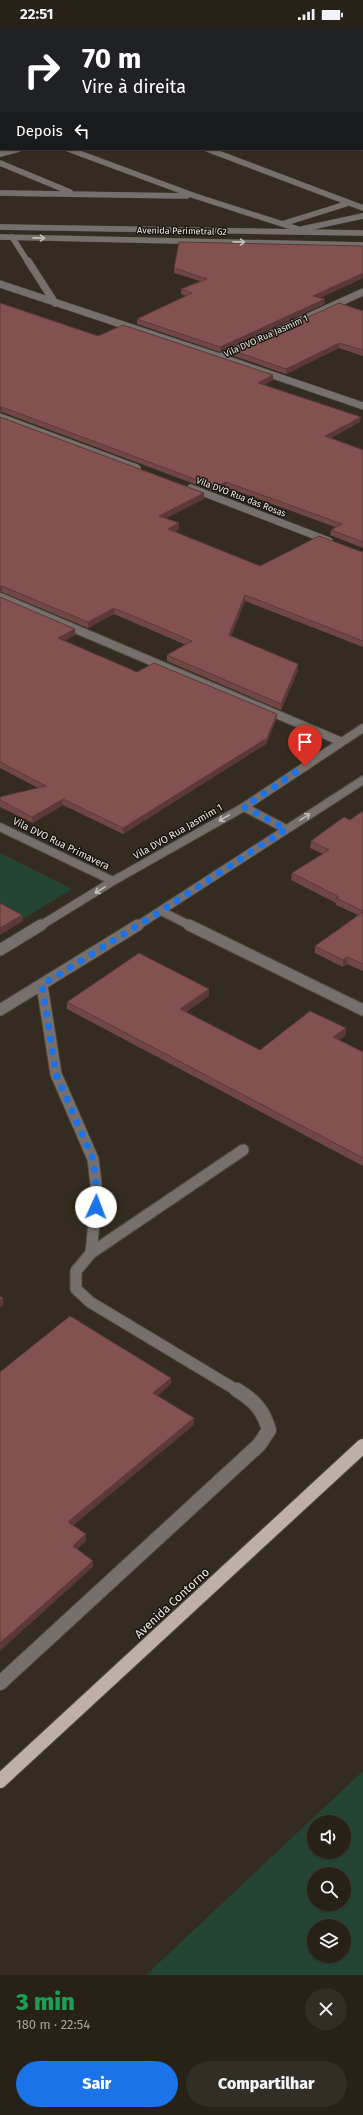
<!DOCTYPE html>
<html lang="pt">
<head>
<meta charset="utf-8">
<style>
  body { margin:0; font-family:"Fira Sans",sans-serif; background:#332e25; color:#f1f3f6; height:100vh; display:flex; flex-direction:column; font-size:15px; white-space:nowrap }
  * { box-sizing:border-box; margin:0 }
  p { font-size:13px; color:#a4a3a2 }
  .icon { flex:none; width:22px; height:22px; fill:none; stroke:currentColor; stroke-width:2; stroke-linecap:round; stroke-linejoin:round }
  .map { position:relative; height:1947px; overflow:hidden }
  .side { display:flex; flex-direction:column; background:#272118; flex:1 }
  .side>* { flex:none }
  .top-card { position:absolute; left:0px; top:0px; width:363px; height:122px; box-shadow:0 1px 3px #0004,0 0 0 1px #433e37; background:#202124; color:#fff; overflow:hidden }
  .buttons { position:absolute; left:307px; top:1787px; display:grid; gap:8px }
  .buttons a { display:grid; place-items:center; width:44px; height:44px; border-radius:50%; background:#272118; box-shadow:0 1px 3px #0004,0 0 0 1px #433e37; font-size:20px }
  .pin { position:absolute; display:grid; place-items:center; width:34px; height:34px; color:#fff; margin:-41px -17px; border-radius:50% 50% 50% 0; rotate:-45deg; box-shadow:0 0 4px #0007 }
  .pin .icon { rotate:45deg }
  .me { position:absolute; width:44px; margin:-22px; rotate:2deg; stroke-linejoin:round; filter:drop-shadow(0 0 3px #0008) }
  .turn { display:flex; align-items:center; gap:14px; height:84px; padding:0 16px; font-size:18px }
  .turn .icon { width:52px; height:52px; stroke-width:2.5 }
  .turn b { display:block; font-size:28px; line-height:34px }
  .then { display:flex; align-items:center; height:38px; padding:0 16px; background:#0003; gap:8px; font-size:15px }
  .round { display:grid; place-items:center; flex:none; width:42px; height:42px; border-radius:21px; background:#332e25 }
  .headline { display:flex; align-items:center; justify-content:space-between; height:68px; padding:0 16px }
  h1 { font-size:24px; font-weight:800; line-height:30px; color:#1e9e55 }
  .button { display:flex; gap:8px; margin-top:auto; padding:8px 16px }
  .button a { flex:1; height:46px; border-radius:24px; background:#1a73e8; color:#fff; font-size:16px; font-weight:800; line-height:46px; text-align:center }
  .button a+a { background:#332e25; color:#f1f3f6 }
  .status { display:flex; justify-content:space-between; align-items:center; height:28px; padding:0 20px; background:#272118; direction:ltr }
  .status svg { height:11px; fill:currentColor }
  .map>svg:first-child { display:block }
  .green { fill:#244534; fill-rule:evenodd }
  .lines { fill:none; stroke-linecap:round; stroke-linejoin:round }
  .minor-far4-casing { stroke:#524a3f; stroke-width:6 }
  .minor-far3-casing { stroke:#524a3f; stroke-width:8 }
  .minor-far2-casing { stroke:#524a3f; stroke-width:10 }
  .minor-far1-casing { stroke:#524a3f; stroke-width:13 }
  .minor-casing { stroke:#524a3f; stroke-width:16 }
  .major-casing { stroke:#524a3f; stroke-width:16 }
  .minor-far4 { stroke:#766f6b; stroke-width:5.5 }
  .minor-far3 { stroke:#766f6b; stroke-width:7 }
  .minor-far2 { stroke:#766f6b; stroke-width:8 }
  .minor-far1 { stroke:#766f6b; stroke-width:11 }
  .minor { stroke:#766f6b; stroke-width:14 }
  .major { stroke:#beb0a8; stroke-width:14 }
  .wall { fill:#714745 }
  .shaded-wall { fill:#5c3938 }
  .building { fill:#835250; stroke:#5c3938 }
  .oneway { stroke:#c4beb8 }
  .route { stroke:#1a73e8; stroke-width:7; stroke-dasharray:0 12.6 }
  .labels { text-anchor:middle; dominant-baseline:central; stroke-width:3; stroke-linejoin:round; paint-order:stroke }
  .far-street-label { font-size:9px; fill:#eee9e2; stroke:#181510 }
  .street-label { font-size:10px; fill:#eee9e2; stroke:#181510 }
  .near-street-label { font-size:12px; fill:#eee9e2; stroke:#181510 }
</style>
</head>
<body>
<div class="status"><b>22:51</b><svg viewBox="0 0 49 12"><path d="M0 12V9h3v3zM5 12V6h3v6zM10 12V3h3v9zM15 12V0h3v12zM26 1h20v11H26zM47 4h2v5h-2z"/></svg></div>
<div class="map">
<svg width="363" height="1947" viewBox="0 0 363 1947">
  <rect width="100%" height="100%" fill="#342c20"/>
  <!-- green -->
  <path class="green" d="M0,825L72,861L0,905Z
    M363,1743V1947H146ZM314,1794H344V1824H314ZM314,1846H344V1876H314ZM314,1898H344V1928H314Z"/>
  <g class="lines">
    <!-- minor-far4 casing -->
    <g class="minor-far4-casing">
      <path id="minor-far4" d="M68,121L195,168L301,202
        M207,121L363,180
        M0,126L19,121
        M0,135L70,164
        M0,165L187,168
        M282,196L349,175
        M0,199L363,205
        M302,201L363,188
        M0,209L363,217
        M12,209L28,234"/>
    </g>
    <!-- minor-far3 casing -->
    <g class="minor-far3-casing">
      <path id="minor-far3" d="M28,233L55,275
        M0,256L220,329
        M363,264L220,329L363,378
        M0,389L137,440
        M191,460L329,513"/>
    </g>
    <!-- minor-far2 casing -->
    <g class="minor-far2-casing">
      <path id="minor-far2" d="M0,569L342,714
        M244,779L286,801
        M0,799L113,853
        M161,883L191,898
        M40,898L113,853L244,779L363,700
        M137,898L363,752"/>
    </g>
    <!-- minor-far1 casing -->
    <g class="minor-far1-casing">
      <path id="minor-far1" d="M189,897L363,982
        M0,922L41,897
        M42,957L56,1046L93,1131L97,1164L91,1225
        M0,982L138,897
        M238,1363L90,1274L76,1261V1243L91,1225L243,1122"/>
    </g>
    <!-- minor casing -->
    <g class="minor-casing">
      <path id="minor" d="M0,1655L259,1417L269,1402C263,1382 255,1373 237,1362"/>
    </g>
    <!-- major casing -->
    <g class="major-casing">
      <path id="major" d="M0,1753L363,1418"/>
    </g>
    <!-- minor-far4 -->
    <use href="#minor-far4" class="minor-far4"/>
    <!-- minor-far3 -->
    <use href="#minor-far3" class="minor-far3"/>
    <!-- minor-far2 -->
    <use href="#minor-far2" class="minor-far2"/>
    <!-- minor-far1 -->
    <use href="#minor-far1" class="minor-far1"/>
    <!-- minor -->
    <use href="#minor" class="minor"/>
    <!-- major -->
    <use href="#major" class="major"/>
  </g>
  <!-- wall -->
  <path class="wall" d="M363,218V250L320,270L325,271L324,276L220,324L137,296V291L186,268L181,266V261L200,253L174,245V240Z
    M0,275L98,308L273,347V352L264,357L360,394L331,410L363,422V520L330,507L331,502L335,499L226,459L216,464L2,384L0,385Z
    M363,283V328L339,320L286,346L234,328V323Z
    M0,389L204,465V471L165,490L179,501L175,504L260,538L363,523V619L245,573L231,608L298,636V642L281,682L167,633V627L186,617L114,586L88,600L2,564L0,565Z
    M0,569L75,601V607L64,613L137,644L277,686L276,692L266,716L123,806L63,777L33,795L0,779V769L38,760L0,740Z
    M363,783V943L347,936L343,939L315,925V918L358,887L336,877V875L291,852L292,845L323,826L310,820L311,813L350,792Z
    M209,961V968L186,984L260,1022L346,1000V1007L339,1012L363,1024V1138L67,981V974Z"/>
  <!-- shaded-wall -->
  <path class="shaded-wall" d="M363,245V250L313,273V268Z
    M325,271L324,276L220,324V319Z
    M339,315V320L286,346V341Z
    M273,347V352L258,360V355Z
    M0,379H2V384L0,385Z
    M361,389L360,394L325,413V408Z
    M226,454V459L216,464V459Z
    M204,465V471L159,494V488Z
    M179,495V501L168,507V501Z
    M2,558V564L0,565V559Z
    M245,567V573L229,613V607Z
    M114,580V586L88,600V594Z
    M75,601V607L58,616V610Z
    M298,636V642L281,682V676Z
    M277,686L276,692L266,716L123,806V800Z
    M63,771V777L33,795L32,789Z
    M22,887L23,893L0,907V900Z
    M347,929V936L343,939V932Z
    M209,961V968L180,988V981Z
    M346,1000V1007L333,1017V1009Z
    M3,1270L4,1277L0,1280V1273Z
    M171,1350V1356L153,1372V1365Z
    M194,1390V1397L69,1501L68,1494Z
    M86,1506V1513L73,1525V1518Z
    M93,1533V1539L0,1623V1615Z"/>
  <!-- building -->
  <path class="building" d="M179,214L363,218V245L313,268L325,271L220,319L137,291L192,265L181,261L207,251L174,240Z
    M0,275L98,308L123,297L273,347L258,355L361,389L325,408L363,422V514L331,502L342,496L226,454L216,459L2,379H0Z
    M339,275L363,283V322L339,315L286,341L234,323Z
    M0,389L204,465L159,488L179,495L168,501L260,538L319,508L362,524L363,523V613L245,567L229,607L298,636L281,676L167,627L192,613L114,580L88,594L2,558L0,559Z
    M0,569L75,601L58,610L137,644L154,635L277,686L267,710L123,800L63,771L32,789L0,772V769L46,758L0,734Z
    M363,783V883L336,870L339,869L292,845L329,822L311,813L344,789L350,792Z
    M0,875L22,887L0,900Z
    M363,884V936L347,929L343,932L315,918Z
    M139,925L209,961L180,981L260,1022L310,983L346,1000L333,1009L363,1024V1130L67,974Z
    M0,1268L3,1270L0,1273Z
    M70,1288L171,1350L153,1365L194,1390L68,1494L86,1506L73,1518L93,1533L0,1615V1344Z"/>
  <!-- one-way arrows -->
  <defs><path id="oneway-shaft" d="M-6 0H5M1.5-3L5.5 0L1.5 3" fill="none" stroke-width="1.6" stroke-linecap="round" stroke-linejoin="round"/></defs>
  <g class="oneway">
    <use href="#oneway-shaft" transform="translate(39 210) rotate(1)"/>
    <use href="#oneway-shaft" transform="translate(239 214) rotate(1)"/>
    <use href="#oneway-shaft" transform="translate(305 789) rotate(-32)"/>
    <use href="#oneway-shaft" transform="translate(224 790) rotate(150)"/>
    <use href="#oneway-shaft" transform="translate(100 862) rotate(149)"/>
  </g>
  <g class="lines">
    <!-- route -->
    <path class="route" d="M96,1179L97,1164L93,1131L56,1046L42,957L161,883L286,801L244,779L305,738"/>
  </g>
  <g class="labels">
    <!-- far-street labels -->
    <g class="far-street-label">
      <text transform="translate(182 203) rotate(1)">Avenida Perimetral G2</text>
      <text transform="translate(266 308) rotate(-24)">Vila DVO Rua Jasmim 1</text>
      <text transform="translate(241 469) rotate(21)">Vila DVO Rua das Rosas</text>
    </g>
    <!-- street labels -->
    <g class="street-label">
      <text transform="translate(178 804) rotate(-30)">Vila DVO Rua Jasmim 1</text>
      <text transform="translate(61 816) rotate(26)">Vila DVO Rua Primavera</text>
    </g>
    <!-- near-street labels -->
    <g class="near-street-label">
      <text transform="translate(172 1575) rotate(-43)">Avenida Contorno</text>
    </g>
  </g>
</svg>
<div class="buttons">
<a><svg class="icon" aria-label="sound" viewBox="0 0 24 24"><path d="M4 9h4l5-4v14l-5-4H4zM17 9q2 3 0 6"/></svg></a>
<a><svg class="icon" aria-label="search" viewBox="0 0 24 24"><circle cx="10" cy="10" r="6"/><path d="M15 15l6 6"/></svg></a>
<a><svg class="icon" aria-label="layers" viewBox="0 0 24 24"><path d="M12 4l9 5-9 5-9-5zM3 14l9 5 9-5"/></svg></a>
</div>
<div class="pin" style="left:305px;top:738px;background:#d93025"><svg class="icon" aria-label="arrive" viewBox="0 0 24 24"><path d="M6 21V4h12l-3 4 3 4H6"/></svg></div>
<svg class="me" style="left:96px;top:1179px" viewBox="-20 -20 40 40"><circle r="19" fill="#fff"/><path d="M0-13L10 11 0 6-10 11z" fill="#1a73e8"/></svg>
<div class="top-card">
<div class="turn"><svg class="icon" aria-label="right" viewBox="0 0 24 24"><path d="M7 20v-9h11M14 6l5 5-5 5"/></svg><div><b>70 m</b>Vire à direita</div></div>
<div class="then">Depois<svg class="icon" aria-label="left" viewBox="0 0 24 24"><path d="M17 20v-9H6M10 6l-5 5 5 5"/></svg></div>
</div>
</div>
<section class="side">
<div class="headline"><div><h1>3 min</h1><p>180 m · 22:54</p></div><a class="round"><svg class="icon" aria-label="close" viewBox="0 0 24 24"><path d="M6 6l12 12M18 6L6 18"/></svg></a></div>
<div class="button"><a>Sair</a><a>Compartilhar</a></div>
</section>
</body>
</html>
